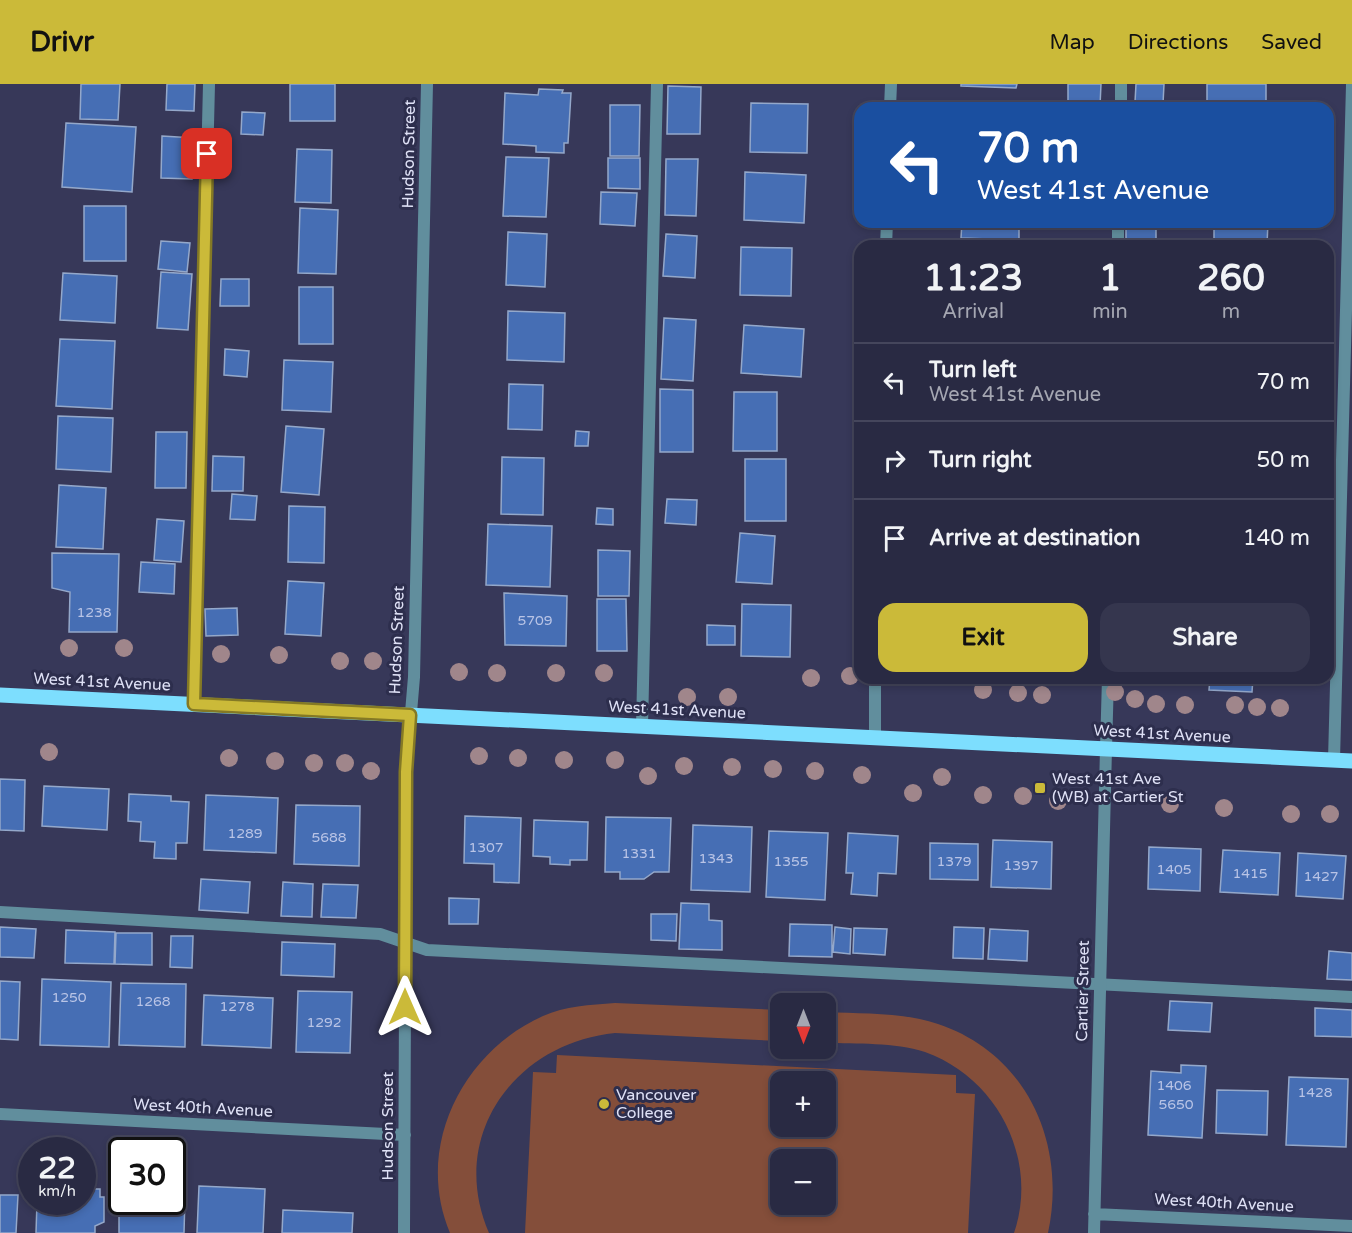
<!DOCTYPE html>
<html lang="en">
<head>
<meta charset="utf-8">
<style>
  body { margin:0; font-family:"Varela Round",sans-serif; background:#35364e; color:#f1f3f6; height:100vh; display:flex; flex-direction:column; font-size:22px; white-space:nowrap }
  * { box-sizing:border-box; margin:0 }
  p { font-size:20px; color:#a5a7b2 }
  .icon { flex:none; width:33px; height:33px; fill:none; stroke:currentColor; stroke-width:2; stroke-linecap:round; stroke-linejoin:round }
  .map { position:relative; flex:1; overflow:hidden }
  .drawer { position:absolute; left:854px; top:156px; width:480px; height:444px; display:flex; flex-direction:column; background:#292a43; border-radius:18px; box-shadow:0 3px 9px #0003,0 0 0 2px #45465c }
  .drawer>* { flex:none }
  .hud { position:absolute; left:854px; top:18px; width:480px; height:126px; border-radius:18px; box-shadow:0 3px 9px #0003,0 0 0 2px #45465c; background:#1a4fa0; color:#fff; overflow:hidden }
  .needle { width:39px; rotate:180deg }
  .tools { position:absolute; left:770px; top:909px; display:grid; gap:12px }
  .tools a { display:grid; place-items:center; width:66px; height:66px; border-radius:12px; background:#292a43; box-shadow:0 3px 9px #0003,0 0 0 2px #45465c; font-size:30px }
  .speed { position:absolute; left:18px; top:1053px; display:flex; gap:12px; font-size:30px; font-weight:700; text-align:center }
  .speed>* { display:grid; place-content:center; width:78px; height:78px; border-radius:50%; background:#292a43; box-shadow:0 3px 9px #0003,0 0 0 2px #45465c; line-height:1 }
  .speed small { font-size:15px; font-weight:400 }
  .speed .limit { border:3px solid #111; border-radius:9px; background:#fff; color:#111 }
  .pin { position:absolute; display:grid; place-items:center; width:51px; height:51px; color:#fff; margin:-26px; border-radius:12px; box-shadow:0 3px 9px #0006 }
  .me { position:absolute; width:66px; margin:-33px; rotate:0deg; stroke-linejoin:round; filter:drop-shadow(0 0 4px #0008) }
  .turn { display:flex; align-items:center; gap:21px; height:126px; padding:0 24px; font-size:27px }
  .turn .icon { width:78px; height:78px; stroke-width:2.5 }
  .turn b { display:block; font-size:42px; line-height:51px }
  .eta { display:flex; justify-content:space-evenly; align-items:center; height:102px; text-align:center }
  .eta b { font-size:36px; font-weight:700; line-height:42px }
  .cta { display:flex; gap:12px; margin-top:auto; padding:12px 24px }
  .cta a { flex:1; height:69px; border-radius:18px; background:#cbba39; color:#111; font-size:24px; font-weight:700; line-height:69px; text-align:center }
  .cta a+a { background:#35364e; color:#f1f3f6 }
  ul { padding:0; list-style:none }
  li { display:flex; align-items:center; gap:18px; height:78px; padding:0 24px; border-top:2px solid #45465c }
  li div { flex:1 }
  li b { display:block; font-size:22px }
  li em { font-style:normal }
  header { display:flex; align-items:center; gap:36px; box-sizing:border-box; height:84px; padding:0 30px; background:#cbba39; color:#111 }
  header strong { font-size:28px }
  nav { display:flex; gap:33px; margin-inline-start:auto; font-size:21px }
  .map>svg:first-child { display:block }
  .green { fill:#844e3a; fill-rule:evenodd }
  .building { fill:#466eb4; stroke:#94a8ca; stroke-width:1.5 }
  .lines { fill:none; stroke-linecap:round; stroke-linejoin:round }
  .lane { stroke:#618e9d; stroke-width:12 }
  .street { stroke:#618e9d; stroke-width:12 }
  .primary { stroke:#7ddefe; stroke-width:15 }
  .tree { fill:#a0868b }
  .route-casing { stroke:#847925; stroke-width:15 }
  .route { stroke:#cbba39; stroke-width:10 }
  .poi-dot { fill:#cbba39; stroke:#2d2e4d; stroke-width:2 }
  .labels { text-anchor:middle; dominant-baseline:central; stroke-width:6; stroke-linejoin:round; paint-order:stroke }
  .number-label { font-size:14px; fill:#b9c4e6 }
  .street-label { font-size:16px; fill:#dfe1f6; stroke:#2d2e4d }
  .poi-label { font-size:16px; fill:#dfe1f6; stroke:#2d2e4d; text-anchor:start }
</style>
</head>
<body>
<header>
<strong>Drivr</strong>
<nav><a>Map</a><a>Directions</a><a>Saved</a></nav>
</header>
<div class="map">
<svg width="1352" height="1149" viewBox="0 0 1352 1149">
  <rect width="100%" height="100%" fill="#373859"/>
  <!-- green -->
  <path class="green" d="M615,919L780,926V957L615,949C515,959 447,1052 489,1149H450C414,1064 462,968 543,932C565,922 590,921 615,919Z
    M825,928C863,930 902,928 938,940C1028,970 1067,1061 1048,1149H1014C1039,1076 998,994 925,968C894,958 857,960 825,959Z
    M557,971L956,991V1009L975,1010L968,1149H525L533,988L556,989ZM780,998H825V1042H780ZM780,1076H825V1120H780Z"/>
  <!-- building -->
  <path class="building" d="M81,0H120L118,36L80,35Z
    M167,0H195L194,27L166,26Z
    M290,0H335V37H290Z
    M961,0H1017L1016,4L961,2Z
    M1068,0H1101L1100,22L1068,21Z
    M1136,0H1164L1163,20L1135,18Z
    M1207,0H1266V22L1207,21Z
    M668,2L701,3L700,50H667Z
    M539,5L563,6L562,9H571L568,59H564V69L536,68V62L503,60L505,9L538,11Z
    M959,17L1018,20V24H959Z
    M751,19L808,20L807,69L750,68Z
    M610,21H640L639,72H610Z
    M242,28L265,29L263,51L241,50Z
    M66,39L136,43L132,108L62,103Z
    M162,52L194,54L192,95L161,94Z
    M297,65L332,66L331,119L295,118Z
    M506,73L549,74L546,133L503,132Z
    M608,74H640V105L608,104Z
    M666,75H698L696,132L665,131Z
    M745,88L806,91L804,139L744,136Z
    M601,108L637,109L635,142L600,140Z
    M84,122H126V177H84Z
    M300,124L338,126L336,190L298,189Z
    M962,138H1019V156L961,154Z
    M1126,138H1156V162H1126Z
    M1214,138H1268L1267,161L1214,160Z
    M508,148L547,150L545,203L506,201Z
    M666,150L697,152L695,194L663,192Z
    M161,157L190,159L187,188L158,185Z
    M741,163L792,164L791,212L740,211Z
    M161,188L192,190L188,246L157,244Z
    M63,189L117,192L115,239L60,236Z
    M221,195H249V222H220Z
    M299,203H333V260H299Z
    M508,227L565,229L564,278L507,276Z
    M664,234L696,236L693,297L661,295Z
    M744,241L804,245L801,293L741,289Z
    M60,255L115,257L112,325L56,322Z
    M225,265L249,267L247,293L224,291Z
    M284,276L333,278L331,328L282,326Z
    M509,300L543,301L542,346L508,345Z
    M660,305L693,306V368H660Z
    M734,308H777V367H733Z
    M58,332L113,334L111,388L56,385Z
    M286,342L324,345L319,411L281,408Z
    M576,347L589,348L588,362H575Z
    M156,348H187L186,404H155Z
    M213,372L244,373L243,407H212Z
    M502,373L544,374L543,431L501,430Z
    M745,375H786V437H745Z
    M59,401L106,404L103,465L56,463Z
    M232,410L257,412L255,436L230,435Z
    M667,415L697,416L696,441L665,439Z
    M289,422L325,423L324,479L288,478Z
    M597,424L613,425V441L596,440Z
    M157,435L184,437L181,478L154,476Z
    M488,440L552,442L550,503L486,501Z
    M740,449L775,452L772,500L736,498Z
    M598,466L630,467L629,512H598Z
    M52,469L119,470L117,548H69L70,508L52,504Z
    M141,478L175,480L174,510L139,508Z
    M288,497L324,499L321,552L285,550Z
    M504,509L567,512L566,562L505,561Z
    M597,515H626L627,567H597Z
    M742,520L791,521L790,573L741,572Z
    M237,524L238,551L206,552L205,525Z
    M707,541L735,542V561H707Z
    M1210,594H1253L1252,608L1209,606Z
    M0,695L25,696L24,747L0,746Z
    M44,702L109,705L107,746L42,742Z
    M129,710L171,712V717L189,718L187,759H176V775L154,774L155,758L140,757L141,738L128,737Z
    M206,711L278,714L276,769L204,766Z
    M296,721L360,722L359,782L294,780Z
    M465,732L521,734L519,799L494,798V780L464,779Z
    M606,733L671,734L669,788H654L644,795H620V788H605Z
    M534,736L588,738L587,776H570V781L550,780V773L533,772Z
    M693,741L752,743L750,808L691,806Z
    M769,747L828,749L825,816L766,813Z
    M848,749L898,752L896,790L878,789L877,812L851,810L853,789H846Z
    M993,756L1052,758L1051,805L991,803Z
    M930,759L978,760V796L930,795Z
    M1149,763L1201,765L1200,807L1148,805Z
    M1223,766L1280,769L1278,811L1220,808Z
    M1298,769L1346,772L1343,815L1296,812Z
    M201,795L250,798L248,829L199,826Z
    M283,798L313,800L312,833L281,832Z
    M323,800L358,801L356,834L321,833Z
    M449,814L479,815L478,840H449Z
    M681,819L709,820V836L722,837V866L679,865Z
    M651,830H677L676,857L651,856Z
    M790,840L832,841V873L789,872Z
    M0,843L36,845L34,874L0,873Z
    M835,843L851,845L850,870L833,868Z
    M954,843L984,844L983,875L953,874Z
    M854,844L887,845L885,871L853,869Z
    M990,845L1028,847L1027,877L988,875Z
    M66,846L115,848L114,880L65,879Z
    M116,849H152V881L115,880Z
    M171,852H193L192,884L170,883Z
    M282,858L335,860L334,893L281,891Z
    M1329,867L1352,869V896L1327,895Z
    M42,895L111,898L109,963L40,961Z
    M0,897L20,898L18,956L0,955Z
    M121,899L186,900L185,963L119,961Z
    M298,907L352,908L350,969L296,968Z
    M204,911L273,914L271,964L202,961Z
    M1170,917L1212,919L1210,948L1168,946Z
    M1315,924L1352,926V953L1315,952Z
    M1181,981L1206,982L1202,1054L1148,1051L1151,987L1181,989Z
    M1289,993L1348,995L1346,1063L1286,1061Z
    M1217,1006L1268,1007L1267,1051L1216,1049Z
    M199,1102L265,1105L263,1149H197Z
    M82,1105H100V1113H104V1138L95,1142V1149H36L37,1118H82Z
    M0,1111H18L16,1149H0Z
    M119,1111L122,1118H172V1112H185L184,1149H119Z
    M283,1126L353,1129L352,1149H282Z"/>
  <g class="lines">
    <!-- lane -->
    <path class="lane" d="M1121,24V0
      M1118,162V138
      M194,620L209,0
      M642,643L657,0
      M1106,665L1108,594
      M0,828L380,850L427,866L1352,913"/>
    <!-- street -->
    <path class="street" d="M890,24L891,0
      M886,162L887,138
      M875,654V594
      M1334,676L1352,1
      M0,1030L405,1051
      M1094,1130L1352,1142
      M404,1149L406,688L414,593L427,0
      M1094,1149L1106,665"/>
    <!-- primary -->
    <path class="primary" d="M0,611L1352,677"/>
  </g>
  <!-- trees -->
  <g class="tree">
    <circle cx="69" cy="564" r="9"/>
    <circle cx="124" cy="564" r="9"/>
    <circle cx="221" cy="570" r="9"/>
    <circle cx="279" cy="571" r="9"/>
    <circle cx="340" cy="577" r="9"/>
    <circle cx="373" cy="577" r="9"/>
    <circle cx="459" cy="588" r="9"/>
    <circle cx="497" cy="589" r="9"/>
    <circle cx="556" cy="589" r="9"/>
    <circle cx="604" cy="589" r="9"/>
    <circle cx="850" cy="592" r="9"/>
    <circle cx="811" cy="594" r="9"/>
    <circle cx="983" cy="606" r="9"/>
    <circle cx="1115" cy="608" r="9"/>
    <circle cx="1018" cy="609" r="9"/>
    <circle cx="1042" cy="611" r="9"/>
    <circle cx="687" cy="613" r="9"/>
    <circle cx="728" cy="613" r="9"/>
    <circle cx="1135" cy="615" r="9"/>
    <circle cx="1156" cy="620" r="9"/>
    <circle cx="1185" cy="621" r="9"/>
    <circle cx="1235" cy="621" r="9"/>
    <circle cx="1257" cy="623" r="9"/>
    <circle cx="1280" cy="624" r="9"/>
    <circle cx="49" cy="668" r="9"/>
    <circle cx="479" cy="672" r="9"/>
    <circle cx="229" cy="674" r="9"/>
    <circle cx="518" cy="674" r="9"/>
    <circle cx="564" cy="676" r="9"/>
    <circle cx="615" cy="676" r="9"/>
    <circle cx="275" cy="677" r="9"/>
    <circle cx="314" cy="679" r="9"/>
    <circle cx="345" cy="679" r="9"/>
    <circle cx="684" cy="682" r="9"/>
    <circle cx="732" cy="683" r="9"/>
    <circle cx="773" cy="685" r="9"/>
    <circle cx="371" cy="687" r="9"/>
    <circle cx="815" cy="687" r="9"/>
    <circle cx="862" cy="691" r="9"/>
    <circle cx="648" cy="692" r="9"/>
    <circle cx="942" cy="693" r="9"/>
    <circle cx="913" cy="709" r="9"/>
    <circle cx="983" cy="711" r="9"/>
    <circle cx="1023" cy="712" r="9"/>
    <circle cx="1058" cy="717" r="9"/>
    <circle cx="1170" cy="720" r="9"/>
    <circle cx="1224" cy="724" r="9"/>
    <circle cx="1291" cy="730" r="9"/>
    <circle cx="1330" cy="730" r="9"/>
  </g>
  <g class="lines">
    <!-- route casing -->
    <g class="route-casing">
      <path id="route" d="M207,70L194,620L410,631L406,688L405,923"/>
    </g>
    <!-- route -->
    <use href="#route" class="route"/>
  </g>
  <!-- markers -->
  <g class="poi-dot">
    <rect x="1034" y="698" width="12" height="12" rx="3"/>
    <circle cx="604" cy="1020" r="6"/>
  </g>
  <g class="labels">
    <!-- number labels -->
    <g class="number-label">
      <text x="94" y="528">1238</text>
      <text x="535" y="536">5709</text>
      <text x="245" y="749">1289</text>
      <text x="329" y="753">5688</text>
      <text x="486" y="763">1307</text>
      <text x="639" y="769">1331</text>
      <text x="716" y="774">1343</text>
      <text x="791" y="777">1355</text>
      <text x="954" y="777">1379</text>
      <text x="1021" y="781">1397</text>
      <text x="1174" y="785">1405</text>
      <text x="1250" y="789">1415</text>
      <text x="1321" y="792">1427</text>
      <text x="69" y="913">1250</text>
      <text x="153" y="917">1268</text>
      <text x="237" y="922">1278</text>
      <text x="324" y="938">1292</text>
      <text x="1174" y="1001">1406</text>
      <text x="1315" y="1008">1428</text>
      <text x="1176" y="1020">5650</text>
    </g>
    <!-- street labels -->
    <g class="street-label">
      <text transform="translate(409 70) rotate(-89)">Hudson Street</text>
      <text transform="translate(397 556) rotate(-88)">Hudson Street</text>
      <text transform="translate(102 598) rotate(3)">West 41st Avenue</text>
      <text transform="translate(677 626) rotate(3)">West 41st Avenue</text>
      <text transform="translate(1162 650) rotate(3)">West 41st Avenue</text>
      <text transform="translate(1083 907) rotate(-89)">Cartier Street</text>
      <text transform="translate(203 1024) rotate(3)">West 40th Avenue</text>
      <text transform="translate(388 1042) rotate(-90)">Hudson Street</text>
      <text transform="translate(1224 1119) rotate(3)">West 40th Avenue</text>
    </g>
    <!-- poi labels -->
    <g class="poi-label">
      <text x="1052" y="695">West 41st Ave<tspan x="1052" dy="18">(WB) at Cartier St</tspan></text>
      <text x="616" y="1011">Vancouver<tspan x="616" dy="18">College</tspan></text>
    </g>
  </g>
</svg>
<div class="tools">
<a><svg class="needle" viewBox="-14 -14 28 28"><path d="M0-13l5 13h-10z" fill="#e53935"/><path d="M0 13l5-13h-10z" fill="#a5a7b2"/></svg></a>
<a>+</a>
<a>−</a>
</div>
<div class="speed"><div>22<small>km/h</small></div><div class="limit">30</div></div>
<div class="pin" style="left:207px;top:70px;background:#d93025"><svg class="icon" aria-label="arrive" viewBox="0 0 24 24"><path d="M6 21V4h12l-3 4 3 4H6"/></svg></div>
<svg class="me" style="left:405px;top:923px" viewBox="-20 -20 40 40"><path d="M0-17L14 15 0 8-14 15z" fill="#cbba39" stroke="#fff" stroke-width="4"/></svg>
<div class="hud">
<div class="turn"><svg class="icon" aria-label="left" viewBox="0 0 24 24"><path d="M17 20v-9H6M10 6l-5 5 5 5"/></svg><div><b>70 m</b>West 41st Avenue</div></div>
</div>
<section class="drawer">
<div class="eta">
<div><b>11:23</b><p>Arrival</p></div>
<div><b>1</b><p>min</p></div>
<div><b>260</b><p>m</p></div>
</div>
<ul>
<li><svg class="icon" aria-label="left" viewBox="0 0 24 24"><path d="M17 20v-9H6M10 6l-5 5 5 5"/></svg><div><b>Turn left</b><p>West 41st Avenue</p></div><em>70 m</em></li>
<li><svg class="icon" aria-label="right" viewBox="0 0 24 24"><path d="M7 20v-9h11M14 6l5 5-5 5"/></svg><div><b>Turn right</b></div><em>50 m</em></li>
<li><svg class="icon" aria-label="arrive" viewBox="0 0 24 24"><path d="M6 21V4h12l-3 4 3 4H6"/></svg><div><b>Arrive at destination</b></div><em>140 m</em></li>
</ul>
<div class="cta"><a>Exit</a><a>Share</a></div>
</section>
</div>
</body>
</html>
